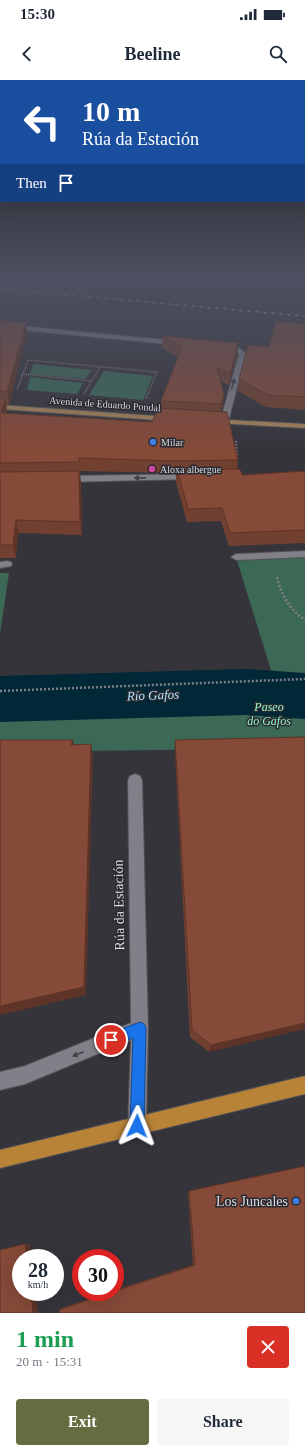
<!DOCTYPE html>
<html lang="en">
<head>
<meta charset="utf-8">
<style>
  body { margin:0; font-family:Georgia,serif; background:#f6f6f7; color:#1f2937; height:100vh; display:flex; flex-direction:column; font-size:15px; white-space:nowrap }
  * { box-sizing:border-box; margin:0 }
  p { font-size:13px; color:#747a83 }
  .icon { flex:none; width:22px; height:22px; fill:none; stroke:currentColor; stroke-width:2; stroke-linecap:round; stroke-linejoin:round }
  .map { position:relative; height:1233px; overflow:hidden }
  .sheet { display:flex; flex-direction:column; background:#fff; flex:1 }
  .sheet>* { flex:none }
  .hud { position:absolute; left:0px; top:0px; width:305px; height:122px; box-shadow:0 4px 16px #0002; background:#1a4fa0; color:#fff; overflow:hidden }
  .speed { position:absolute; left:12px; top:1169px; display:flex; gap:8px; font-size:20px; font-weight:700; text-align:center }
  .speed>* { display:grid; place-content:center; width:52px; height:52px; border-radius:50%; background:#fff; box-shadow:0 4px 16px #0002; line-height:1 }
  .speed small { font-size:10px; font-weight:400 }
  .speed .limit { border:6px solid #d22; background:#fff; color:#111 }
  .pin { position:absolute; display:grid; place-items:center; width:34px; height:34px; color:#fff; margin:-17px; border:2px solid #fff; border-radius:50%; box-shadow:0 1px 4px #0007 }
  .me { position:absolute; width:44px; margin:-22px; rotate:2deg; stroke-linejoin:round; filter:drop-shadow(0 0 3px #0008) }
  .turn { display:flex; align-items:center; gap:14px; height:84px; padding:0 16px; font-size:18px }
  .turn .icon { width:52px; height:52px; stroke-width:2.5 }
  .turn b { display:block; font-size:28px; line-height:34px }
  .then { display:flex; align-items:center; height:38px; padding:0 16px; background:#0003; gap:8px; font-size:15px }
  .round { display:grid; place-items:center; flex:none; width:42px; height:42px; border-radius:4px; background:#f6f6f7 }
  .summary { display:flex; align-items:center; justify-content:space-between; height:68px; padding:0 16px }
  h1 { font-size:24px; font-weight:600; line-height:30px; color:#1e9e55 }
  .action { display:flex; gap:8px; margin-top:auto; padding:8px 16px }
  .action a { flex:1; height:46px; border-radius:4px; background:#636d3f; color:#fff; font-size:16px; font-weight:600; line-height:46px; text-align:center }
  .action a+a { background:#f6f6f7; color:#1f2937 }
  .status { display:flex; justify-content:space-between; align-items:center; height:28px; padding:0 20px; background:#fff; direction:ltr }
  .status svg { height:11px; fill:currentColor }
  header { display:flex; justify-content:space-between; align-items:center; height:52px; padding:0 16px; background:#fff; font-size:18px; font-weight:600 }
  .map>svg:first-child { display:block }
  .green { fill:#3b6956 }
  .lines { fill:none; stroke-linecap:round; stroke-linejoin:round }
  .river { fill:#002837; fill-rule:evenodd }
  .minor-casing { stroke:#525157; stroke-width:2 }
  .major-casing { stroke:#525157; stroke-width:2 }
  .highway-casing { stroke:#525157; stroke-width:2 }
  .path-far2 { stroke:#817f85; stroke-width:1.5; stroke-dasharray:1 1; stroke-linecap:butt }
  .path-far1 { stroke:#817f85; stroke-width:2; stroke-dasharray:1.5 1.5; stroke-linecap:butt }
  .path { stroke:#817f85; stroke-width:2.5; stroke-dasharray:2 2; stroke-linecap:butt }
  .minor { fill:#817f87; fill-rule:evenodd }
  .major { fill:#a28157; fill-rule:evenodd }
  .highway { fill:#b88337; fill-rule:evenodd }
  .rail { stroke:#b3b2b6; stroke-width:1.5; stroke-dasharray:4 4; stroke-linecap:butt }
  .wall { fill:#724030 }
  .shaded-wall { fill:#5d3427 }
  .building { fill:#854a38; stroke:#5d3427 }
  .oneway { fill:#413f46 }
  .route { fill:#1a73e8; stroke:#114b97 }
  .shop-dot { fill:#3f7fe0; stroke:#2c2a31; stroke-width:1.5 }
  .hotel-dot { fill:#d1479c; stroke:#2c2a31; stroke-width:1.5 }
  .labels { text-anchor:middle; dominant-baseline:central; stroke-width:3; stroke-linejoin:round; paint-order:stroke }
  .far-street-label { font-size:10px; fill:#dbdade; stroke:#2c2a31 }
  .far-poi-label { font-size:10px; fill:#dbdade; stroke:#2c2a31; text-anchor:start }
  .park-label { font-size:12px; font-style:italic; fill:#92f9ce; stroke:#2c2a31 }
  .water-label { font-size:13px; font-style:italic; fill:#a7e1fb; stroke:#2c2a31 }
  .near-street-label { font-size:14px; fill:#dbdade; stroke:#2c2a31 }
  .near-poi-label { font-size:14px; fill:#dbdade; stroke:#2c2a31; text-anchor:end }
</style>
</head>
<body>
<div class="status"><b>15:30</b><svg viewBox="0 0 49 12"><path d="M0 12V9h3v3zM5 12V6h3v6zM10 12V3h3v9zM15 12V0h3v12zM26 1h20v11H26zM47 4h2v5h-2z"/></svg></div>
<header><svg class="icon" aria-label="back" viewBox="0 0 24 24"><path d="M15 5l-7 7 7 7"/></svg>Beeline<svg class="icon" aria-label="search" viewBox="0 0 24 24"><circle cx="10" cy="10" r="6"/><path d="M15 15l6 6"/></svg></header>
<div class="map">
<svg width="305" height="1233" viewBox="0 0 305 1233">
  <rect width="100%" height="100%" fill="#36343b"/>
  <!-- green -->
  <path class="green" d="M33,284L92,290L85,299L30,294Z
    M104,291L153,296L143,320L89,315Z
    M30,297L83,303L77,314L27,310Z
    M236,477L305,478V668L0,672V610L274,600Z
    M0,493H9L0,554Z"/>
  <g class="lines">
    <!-- river -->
    <path class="river" d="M245,589L305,593V639L245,635L0,642V596Z"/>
    <!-- minor casing -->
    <g class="minor-casing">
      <path id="minor" d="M0,244L177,261L180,263L177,265L0,248Z
        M221,265L239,268L246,273L228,342L224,344L220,342L239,274L235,271L219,268L218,267Z
        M192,394L196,397L195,399L64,402L60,399L64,396Z
        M305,471V477L236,480L231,477L236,474Z
        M7,481L11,482L12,484L11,486L0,488V482Z
        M135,694L140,696L142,700L148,948L146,1046L144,1053L137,1055L130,1053L128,1046L131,960L25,1004L0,1010V992L25,986L131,943L128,700L130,696Z"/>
    </g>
    <!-- major casing -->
    <g class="major-casing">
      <path id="major" d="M0,325L170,337L174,339L170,341L0,329Z
        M211,339L305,344V348L214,343H211Z"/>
    </g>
    <!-- highway casing -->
    <g class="highway-casing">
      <path id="highway" d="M305,996V1014L0,1088V1070Z"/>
    </g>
    <!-- path-far2 -->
    <path class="path-far2" d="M22,294L91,301
      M17,309L28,280L157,292L148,314
      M84,314L100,287"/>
    <!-- path-far1 -->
    <path class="path-far1" d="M146,318L148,313
      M236,361L237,376"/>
    <!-- path -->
    <path class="path" d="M277,497C282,516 289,529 305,540
      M0,611L305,599"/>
    <!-- minor -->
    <use href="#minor" class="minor"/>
    <!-- major -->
    <use href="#major" class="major"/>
    <!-- highway -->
    <use href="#highway" class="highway"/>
    <!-- rail -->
    <path class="rail" d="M0,209L305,236"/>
  </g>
  <!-- wall -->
  <path class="wall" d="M0,240L26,243L27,254L9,324H6L7,331V333L152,342L161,328V321L178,277L162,268V256L238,263L237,275L229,306L221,301L223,327L221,332L238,380L237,389L242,395L305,391V463L229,466L221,441L187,442L176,402V393L80,391V394L81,403L82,455L18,453L16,478H0Z
    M305,244V330L266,327L238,311L239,299L269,267Z
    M305,657L209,972L190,957L175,672V660Z
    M189,1111L305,1233L59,1230L62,1228L110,1212H115V1210L193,1185L188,1113Z"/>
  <!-- shaded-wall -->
  <path class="shaded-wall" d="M26,243L27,254L9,324L7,312Z
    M238,263L237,275L229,306L230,294Z
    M224,315L223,327L220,337L221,324Z
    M5,319L7,331L3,345L1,333Z
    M79,391L81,403L82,455L80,442Z
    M16,440L18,453L16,478L13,465Z
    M73,660L75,672L71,665Z
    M91,664L93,677L86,915L0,935V926Z
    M305,943V949L209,972L211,965Z
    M25,1164H30L31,1178H27Z
    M31,1212H35L38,1233H33Z"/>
  <!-- building -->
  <path class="building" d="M0,240L26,243L7,312L0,311Z
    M276,241L305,244V317L268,315L239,299L248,265L269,267Z
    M162,256L238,263L230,294L217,287L224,315L221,324L161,321L182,267Z
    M0,318L5,319L1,333L152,342L158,328L227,332L238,380L174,381L79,378V382L0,383Z
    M177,389H240L242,395L305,391V450L230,453L222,428L188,429Z
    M79,391L80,442L16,440L13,465H0V392Z
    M305,657V943L211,965L192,950L175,660Z
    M0,660H73L71,665L91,664L84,907L0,926Z
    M305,1086V1233H60L59,1230L112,1212H115V1211L195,1185L189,1111Z
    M25,1164L27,1178H21V1212H31L33,1233H0V1170Z"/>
  <!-- one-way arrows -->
  <defs><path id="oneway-solid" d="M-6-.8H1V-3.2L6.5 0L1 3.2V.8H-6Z"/></defs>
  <g class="oneway">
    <use href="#oneway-solid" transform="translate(233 304) rotate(-74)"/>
    <use href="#oneway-solid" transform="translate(140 398) rotate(179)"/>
    <use href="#oneway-solid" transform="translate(78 974) rotate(158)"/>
  </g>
  <!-- sky -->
  <linearGradient id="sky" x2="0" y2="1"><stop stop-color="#1e1d20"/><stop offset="0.54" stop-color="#4c5060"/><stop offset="1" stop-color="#4c5060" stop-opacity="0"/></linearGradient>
  <rect width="305" height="372" fill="url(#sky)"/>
  <!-- route -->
  <path class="route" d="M140,942L144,944L146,948L144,1046L142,1050L137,1053L132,1050L130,1046L133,958L111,967L106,965L104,960L106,955Z"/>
  <!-- markers -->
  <g class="shop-dot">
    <circle cx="153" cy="362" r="4"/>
    <circle cx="296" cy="1121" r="4"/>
  </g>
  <circle class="hotel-dot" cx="152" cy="389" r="4"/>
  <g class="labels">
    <!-- far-street labels -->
    <g class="far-street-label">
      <text transform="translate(105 324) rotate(4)">Avenida de Eduardo Pondal</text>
    </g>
    <!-- far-poi labels -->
    <g class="far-poi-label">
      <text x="161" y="362">Milar</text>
      <text x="160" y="389">Aloxa albergue</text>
    </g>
    <!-- park labels -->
    <g class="park-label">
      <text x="269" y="627">Paseo<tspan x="269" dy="14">do Gafos</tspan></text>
    </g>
    <!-- water labels -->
    <g class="water-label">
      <text transform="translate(153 615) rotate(-2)">Río Gafos</text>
    </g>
    <!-- near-street labels -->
    <g class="near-street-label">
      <text transform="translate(119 825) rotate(-91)">Rúa da Estación</text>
    </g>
    <!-- near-poi labels -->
    <g class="near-poi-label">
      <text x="288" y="1121">Los Juncales</text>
    </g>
  </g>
</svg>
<div class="speed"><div>28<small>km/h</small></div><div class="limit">30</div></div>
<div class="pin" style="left:111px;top:960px;background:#d93025"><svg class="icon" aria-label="arrive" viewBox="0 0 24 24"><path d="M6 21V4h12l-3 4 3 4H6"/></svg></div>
<svg class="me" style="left:137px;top:1046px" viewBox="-20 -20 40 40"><path d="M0-17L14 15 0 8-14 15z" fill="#1a73e8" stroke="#fff" stroke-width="4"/></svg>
<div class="hud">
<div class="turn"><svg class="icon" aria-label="left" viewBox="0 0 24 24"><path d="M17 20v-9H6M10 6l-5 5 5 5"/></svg><div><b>10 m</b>Rúa da Estación</div></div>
<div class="then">Then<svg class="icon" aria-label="arrive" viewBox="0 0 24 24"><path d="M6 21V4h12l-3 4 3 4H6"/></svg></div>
</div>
</div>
<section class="sheet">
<div class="summary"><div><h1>1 min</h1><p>20 m · 15:31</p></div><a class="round" style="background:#d93025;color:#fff"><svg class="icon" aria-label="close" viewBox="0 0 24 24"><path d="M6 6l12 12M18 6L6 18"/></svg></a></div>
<div class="action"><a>Exit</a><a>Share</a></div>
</section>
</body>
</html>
